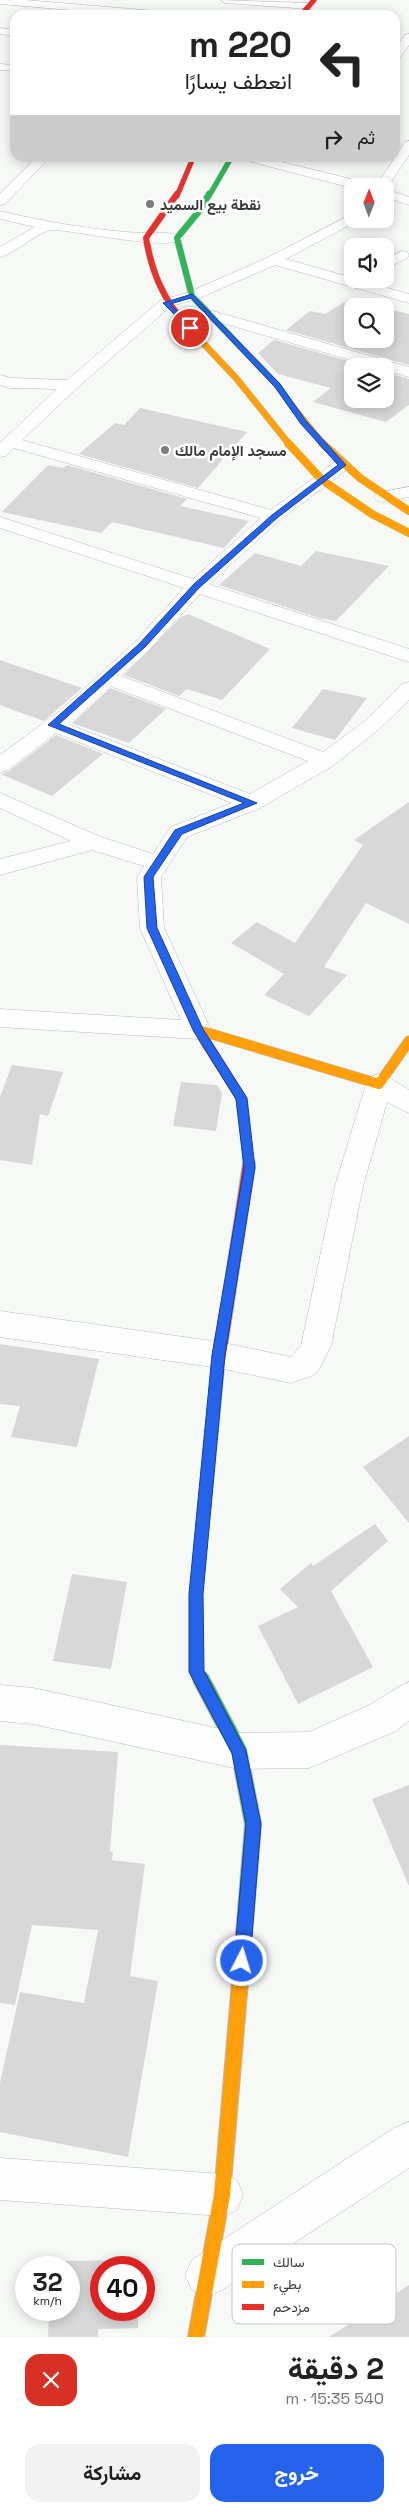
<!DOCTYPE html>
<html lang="ar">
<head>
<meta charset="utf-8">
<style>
  body { margin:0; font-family:"Space Grotesk",Vazirmatn,sans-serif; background:#f2f2f2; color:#222; direction:rtl; height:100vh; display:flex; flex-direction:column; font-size:19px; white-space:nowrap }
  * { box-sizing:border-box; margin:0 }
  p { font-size:16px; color:#767676 }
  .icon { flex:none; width:28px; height:28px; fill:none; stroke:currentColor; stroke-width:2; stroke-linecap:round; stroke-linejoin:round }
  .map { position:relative; height:2337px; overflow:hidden; direction:ltr }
  .drawer { display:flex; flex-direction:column; background:#fff; flex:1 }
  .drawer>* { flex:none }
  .banner { position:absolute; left:10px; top:10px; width:390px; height:152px; border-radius:15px; box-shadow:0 2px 12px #0003; direction:rtl; background:#fff; color:#222; overflow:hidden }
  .needle { width:32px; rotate:1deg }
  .controls { position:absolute; left:344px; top:178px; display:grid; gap:10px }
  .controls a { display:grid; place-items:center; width:50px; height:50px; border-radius:10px; background:#fff; box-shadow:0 2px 12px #0003; font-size:25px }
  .speed { position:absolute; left:15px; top:2256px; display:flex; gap:10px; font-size:25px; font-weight:700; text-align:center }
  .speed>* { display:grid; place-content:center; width:65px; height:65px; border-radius:50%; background:#fff; box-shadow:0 2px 12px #0003; line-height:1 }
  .speed small { font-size:12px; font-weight:400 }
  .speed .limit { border:8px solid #d22; background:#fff; color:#111 }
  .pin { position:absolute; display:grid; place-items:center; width:42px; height:42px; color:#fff; margin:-21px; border:2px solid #fff; border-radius:50%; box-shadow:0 1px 5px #0007 }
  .me { position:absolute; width:55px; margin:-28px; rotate:5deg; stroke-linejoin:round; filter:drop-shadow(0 0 4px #0008) }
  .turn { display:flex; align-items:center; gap:18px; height:105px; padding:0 25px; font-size:22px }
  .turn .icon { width:65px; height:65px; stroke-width:2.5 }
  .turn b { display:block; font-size:35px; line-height:42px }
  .then { display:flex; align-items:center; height:48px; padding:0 25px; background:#0003; gap:10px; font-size:19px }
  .round { display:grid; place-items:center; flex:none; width:52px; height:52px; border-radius:15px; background:#f2f2f2 }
  .overview { display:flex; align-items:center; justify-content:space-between; height:85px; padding:0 25px }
  h1 { font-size:30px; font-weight:700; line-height:38px }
  .action { display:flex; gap:10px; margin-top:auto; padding:10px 25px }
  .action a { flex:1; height:58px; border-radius:15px; background:#2563eb; color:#fff; font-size:20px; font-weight:700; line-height:58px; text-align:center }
  .action a+a { background:#f2f2f2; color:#222 }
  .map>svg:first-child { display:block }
  .building { fill:#d7d8d7 }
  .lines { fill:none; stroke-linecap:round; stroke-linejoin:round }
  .street-casing { stroke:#b9bbb9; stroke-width:1 }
  .fast-far3-casing { stroke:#b9bbb9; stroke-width:5.5 }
  .fast-far2-casing { stroke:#b9bbb9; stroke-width:7 }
  .fast-far1-casing { stroke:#b9bbb9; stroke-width:14 }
  .fast-casing { stroke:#b9bbb9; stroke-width:18 }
  .slow-far4-casing { stroke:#b9bbb9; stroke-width:7 }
  .slow-far3-casing { stroke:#b9bbb9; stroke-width:8 }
  .slow-far2-casing { stroke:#b9bbb9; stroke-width:11 }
  .slow-far1-casing { stroke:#b9bbb9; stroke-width:14 }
  .slow-casing { stroke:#b9bbb9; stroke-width:18 }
  .jam-far3-casing { stroke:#b9bbb9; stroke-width:5.5 }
  .jam-far2-casing { stroke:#b9bbb9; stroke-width:7 }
  .jam-far1-casing { stroke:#b9bbb9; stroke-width:11 }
  .jam-casing { stroke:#b9bbb9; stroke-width:14 }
  .street { fill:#fefefe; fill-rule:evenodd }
  .fast-far3 { stroke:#30b455; stroke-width:5 }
  .fast-far2 { stroke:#30b455; stroke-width:6 }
  .fast-far1 { stroke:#30b455; stroke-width:12 }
  .fast { stroke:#30b455; stroke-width:16 }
  .slow-far4 { stroke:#ff9f0a; stroke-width:6 }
  .slow-far3 { stroke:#ff9f0a; stroke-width:8 }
  .slow-far2 { stroke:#ff9f0a; stroke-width:10 }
  .slow-far1 { stroke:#ff9f0a; stroke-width:12 }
  .slow { stroke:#ff9f0a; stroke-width:16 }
  .jam-far3 { stroke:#e5322d; stroke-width:5 }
  .jam-far2 { stroke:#e5322d; stroke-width:6 }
  .jam-far1 { stroke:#e5322d; stroke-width:10 }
  .jam { stroke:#e5322d; stroke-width:12 }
  .route { fill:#2563eb; stroke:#184099 }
  .poi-dot { fill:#7c7d7c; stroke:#fff; stroke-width:2 }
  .labels { text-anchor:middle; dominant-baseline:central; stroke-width:5; stroke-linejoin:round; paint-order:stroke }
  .far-poi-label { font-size:15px; font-weight:bold; fill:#393a39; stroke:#fff; text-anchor:start }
  .key { fill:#fff; stroke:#c4c4c4; stroke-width:1 }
  .key-label { font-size:14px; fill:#393a39 }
</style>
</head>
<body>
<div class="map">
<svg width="409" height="2337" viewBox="0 0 409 2337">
  <rect width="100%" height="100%" fill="#f7f9f7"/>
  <!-- building -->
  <path class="building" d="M350,299L378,306H352V339H385V308L409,314V365L286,330L310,311L325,314Z
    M274,340L366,366H352V399H385V372L409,379V405L386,422L313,402L331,388L278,374L258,353Z
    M140,408L247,432L198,488L79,454L115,423L124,425Z
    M48,465L63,468L67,465L187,499L180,506L249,521L224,548L112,522L101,533L2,512Z
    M316,551L389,566L336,621L319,618L219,585L255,553L301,566Z
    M188,614L270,649L222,700L187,689L179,696L124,675L181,617Z
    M0,660L82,688L44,721L0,705Z
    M110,688L166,709L129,743L72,723Z
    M323,689L367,698L335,740L292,728Z
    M56,735L103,754L52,796L1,774L9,771Z
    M409,802V924L366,903L324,967L347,975L309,1016L264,995L284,974L231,943L257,922L295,943L363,845L354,840Z
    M12,1065L63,1072L48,1116L40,1114L32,1165L0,1160V1097Z
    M181,1082L217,1085L222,1093L216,1131L173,1126Z
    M0,1344L99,1359L77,1447L11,1437L20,1406L0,1404Z
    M409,1436V1523L363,1467Z
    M375,1524L388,1541L331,1591L373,1667L298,1704L258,1626L298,1607L280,1589L311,1563L313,1566Z
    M72,1574L127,1582L111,1669L53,1661Z
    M0,1745L118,1752L110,1851L113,1852L112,1860L145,1864L130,1976L158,1981L128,2157L0,2132V2083L20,1992L84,2003L98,1930L32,1925L15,2005L0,2003Z
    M409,1785V1886L372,1799Z
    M139,2260V2268H101V2310H138V2328L98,2329V2337H48L49,2310H69V2268H51V2261Z
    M409,2285V2337H329Z"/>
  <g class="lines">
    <!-- street casing -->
    <g class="street-casing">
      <path id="street" d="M0,0H25L167,12L172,15H129L0,4Z
        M220,0L309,3L314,6L309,9L225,3Z
        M0,28L15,30V36L0,34Z
        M409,34V45L399,59L395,60V49L405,35Z
        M0,64L15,65V71L0,70Z
        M409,141V155L386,189L409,197V205L385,197V186H376L405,142Z
        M36,158H49L5,204L0,205V194Z
        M246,158H265L367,183L369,186L352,188L248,161Z
        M0,211C46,222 92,230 140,233C149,233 179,231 184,238C172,253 72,229 51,230C39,231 15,254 0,257V247L35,227L0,219Z
        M352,214V219H358L357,221L286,259L409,294V303L275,265L197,299L171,306L77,388L22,440L271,510L336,461H348L351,465L348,469L280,520L209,584L409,649V662L200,594L149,650L121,676L323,752L364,722L402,684L409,682V700L378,730L334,765L260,808L187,837L161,877L164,928L211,1030L207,1036L198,1039L0,1027V1009L181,1020L140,928L137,877L144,866L92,850L0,875V859L71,841L0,808V793L101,837L153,854L171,827L232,803L56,733L8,770L0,772V755L61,710L135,642L184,588L0,528V517L193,579L261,518L14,448L6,456L0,457V443L57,389L10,388L0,385V375L11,378L67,380L161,300L187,293L269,257ZM110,686L308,761L250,794L68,724Z
        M402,251L407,252L409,255L407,258L385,269V259Z
        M213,311L409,367V377L385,370V366H372L208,319L205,316L208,313Z
        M409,487V497L383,502L377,501L374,497L377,493Z
        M379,1074L388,1077L409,1090V1113L387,1102L363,1186L331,1346L318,1371L311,1376L291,1383L219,1368L0,1337V1311L219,1342L291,1357L301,1346L335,1186L366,1084L370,1077Z
        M409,1682V1721L396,1731L309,1768L239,1769L33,1724L0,1721V1685L33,1688L239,1733L309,1732L370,1705L397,1688Z
        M409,2122V2168L222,2290L207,2297L192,2290L185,2275L192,2260L394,2128Z
        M0,2158L222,2174L237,2180L243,2195L237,2210L222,2216L0,2200Z"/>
    </g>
    <!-- fast-far3 casing -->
    <g class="fast-far3-casing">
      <path id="fast-far3" d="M209,196L231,158"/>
    </g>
    <!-- fast-far2 casing -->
    <g class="fast-far2-casing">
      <path id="fast-far2" d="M209,194L200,210L177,238L192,296L278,386L292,406"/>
    </g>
    <!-- fast-far1 casing -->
    <g class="fast-far1-casing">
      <path id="fast-far1" d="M196,1620L197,1672L201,1680"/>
    </g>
    <!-- fast casing -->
    <g class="fast-casing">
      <path id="fast" d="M201,1679L239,1751L253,1824L245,1922"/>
    </g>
    <!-- slow-far4 casing -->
    <g class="slow-far4-casing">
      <path id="slow-far4" d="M187,326L236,378L289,444
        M292,406L323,444"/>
    </g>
    <!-- slow-far3 casing -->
    <g class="slow-far3-casing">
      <path id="slow-far3" d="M288,443L322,480L372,514L409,533
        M322,443L360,478L409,511"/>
    </g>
    <!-- slow-far2 casing -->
    <g class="slow-far2-casing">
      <path id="slow-far2" d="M207,1044L198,1030L379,1084L409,1041"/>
    </g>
    <!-- slow-far1 casing -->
    <g class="slow-far1-casing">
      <path id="slow-far1" d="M196,1620V1594L218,1367"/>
    </g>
    <!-- slow casing -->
    <g class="slow-casing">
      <path id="slow" d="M196,2337L222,2195L245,1922"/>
    </g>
    <!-- jam-far3 casing -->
    <g class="jam-far3-casing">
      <path id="jam-far3" d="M301,15L314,0
        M177,196L193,158"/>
    </g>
    <!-- jam-far2 casing -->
    <g class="jam-far2-casing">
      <path id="jam-far2" d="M177,194L146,238C152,273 163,299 187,326"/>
    </g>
    <!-- jam-far1 casing -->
    <g class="jam-far1-casing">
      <path id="jam-far1" d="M207,1044L241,1098L249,1165"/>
    </g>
    <!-- jam casing -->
    <g class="jam-casing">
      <path id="jam" d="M218,1367L249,1164"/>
    </g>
    <!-- street -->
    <use href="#street" class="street"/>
    <!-- fast-far3 -->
    <use href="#fast-far3" class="fast-far3"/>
    <!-- fast-far2 -->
    <use href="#fast-far2" class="fast-far2"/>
    <!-- fast-far1 -->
    <use href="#fast-far1" class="fast-far1"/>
    <!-- fast -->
    <use href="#fast" class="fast"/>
    <!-- slow-far4 -->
    <use href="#slow-far4" class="slow-far4"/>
    <!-- slow-far3 -->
    <use href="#slow-far3" class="slow-far3"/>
    <!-- slow-far2 -->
    <use href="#slow-far2" class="slow-far2"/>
    <!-- slow-far1 -->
    <use href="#slow-far1" class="slow-far1"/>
    <!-- slow -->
    <use href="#slow" class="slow"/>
    <!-- jam-far3 -->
    <use href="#jam-far3" class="jam-far3"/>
    <!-- jam-far2 -->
    <use href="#jam-far2" class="jam-far2"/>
    <!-- jam-far1 -->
    <use href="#jam-far1" class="jam-far1"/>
    <!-- jam -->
    <use href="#jam" class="jam"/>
  </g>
  <!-- route -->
  <path class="route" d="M192,294L280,384L306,421L346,465L277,518L199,588L145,647L59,724L257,803L182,834L153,877L157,928L203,1029L247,1098L255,1168L225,1355L203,1594L204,1671L246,1751L261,1824L250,1961L248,1967L242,1969L236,1967L234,1961L246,1824L232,1753L189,1672V1594L212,1355L244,1168L236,1099L193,1030L147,928L144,877L175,830L244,803L48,725L139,644L194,584L272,515L338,465L301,424L275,387L191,298L170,304L192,327L190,330L163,303Z"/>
  <!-- markers -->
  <g class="poi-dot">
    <circle cx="150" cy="204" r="5"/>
    <circle cx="165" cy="450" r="5"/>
  </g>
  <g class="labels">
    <!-- far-poi labels -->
    <g class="far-poi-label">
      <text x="160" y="204">نقطة بيع السميد</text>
      <text x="175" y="450">مسجد الإمام مالك</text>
    </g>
  </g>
  <!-- legend -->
  <rect x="232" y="2244" width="164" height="80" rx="8" class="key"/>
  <rect x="242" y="2259" width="22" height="6" fill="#30b455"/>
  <rect x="242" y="2281" width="22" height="7" fill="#ff9f0a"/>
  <rect x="242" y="2304" width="22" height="6" fill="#e5322d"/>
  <g class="key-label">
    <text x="273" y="2267">سالك</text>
    <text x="273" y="2289">بطيء</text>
    <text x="273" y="2312">مزدحم</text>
  </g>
</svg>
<div class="controls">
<a><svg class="needle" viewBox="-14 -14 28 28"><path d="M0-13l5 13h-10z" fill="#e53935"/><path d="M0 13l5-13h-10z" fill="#767676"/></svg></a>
<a><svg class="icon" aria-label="sound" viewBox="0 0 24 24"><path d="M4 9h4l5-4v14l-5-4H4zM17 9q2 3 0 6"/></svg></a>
<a><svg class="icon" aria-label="search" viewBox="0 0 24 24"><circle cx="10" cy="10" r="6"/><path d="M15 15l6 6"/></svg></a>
<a><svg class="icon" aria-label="layers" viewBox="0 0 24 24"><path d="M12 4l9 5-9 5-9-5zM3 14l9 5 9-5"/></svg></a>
</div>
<div class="speed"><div>32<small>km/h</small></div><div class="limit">40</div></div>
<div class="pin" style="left:190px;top:328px;background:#d93025"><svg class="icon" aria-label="arrive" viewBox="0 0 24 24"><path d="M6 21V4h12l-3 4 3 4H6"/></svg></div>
<svg class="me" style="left:242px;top:1961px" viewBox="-20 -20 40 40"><circle r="17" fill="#2563eb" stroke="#fff" stroke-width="3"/><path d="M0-11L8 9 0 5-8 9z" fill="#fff"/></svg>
<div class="banner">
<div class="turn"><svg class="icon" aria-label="left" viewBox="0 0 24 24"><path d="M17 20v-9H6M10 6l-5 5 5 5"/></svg><div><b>220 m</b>انعطف يسارًا</div></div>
<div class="then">ثم<svg class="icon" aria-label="right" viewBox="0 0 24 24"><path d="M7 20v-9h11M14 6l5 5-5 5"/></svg></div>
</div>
</div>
<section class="drawer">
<div class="overview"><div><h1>2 دقيقة</h1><p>540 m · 15:35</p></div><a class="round" style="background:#d93025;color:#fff"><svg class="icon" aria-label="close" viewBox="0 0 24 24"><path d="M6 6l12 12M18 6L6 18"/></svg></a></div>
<div class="action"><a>خروج</a><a>مشاركة</a></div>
</section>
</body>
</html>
